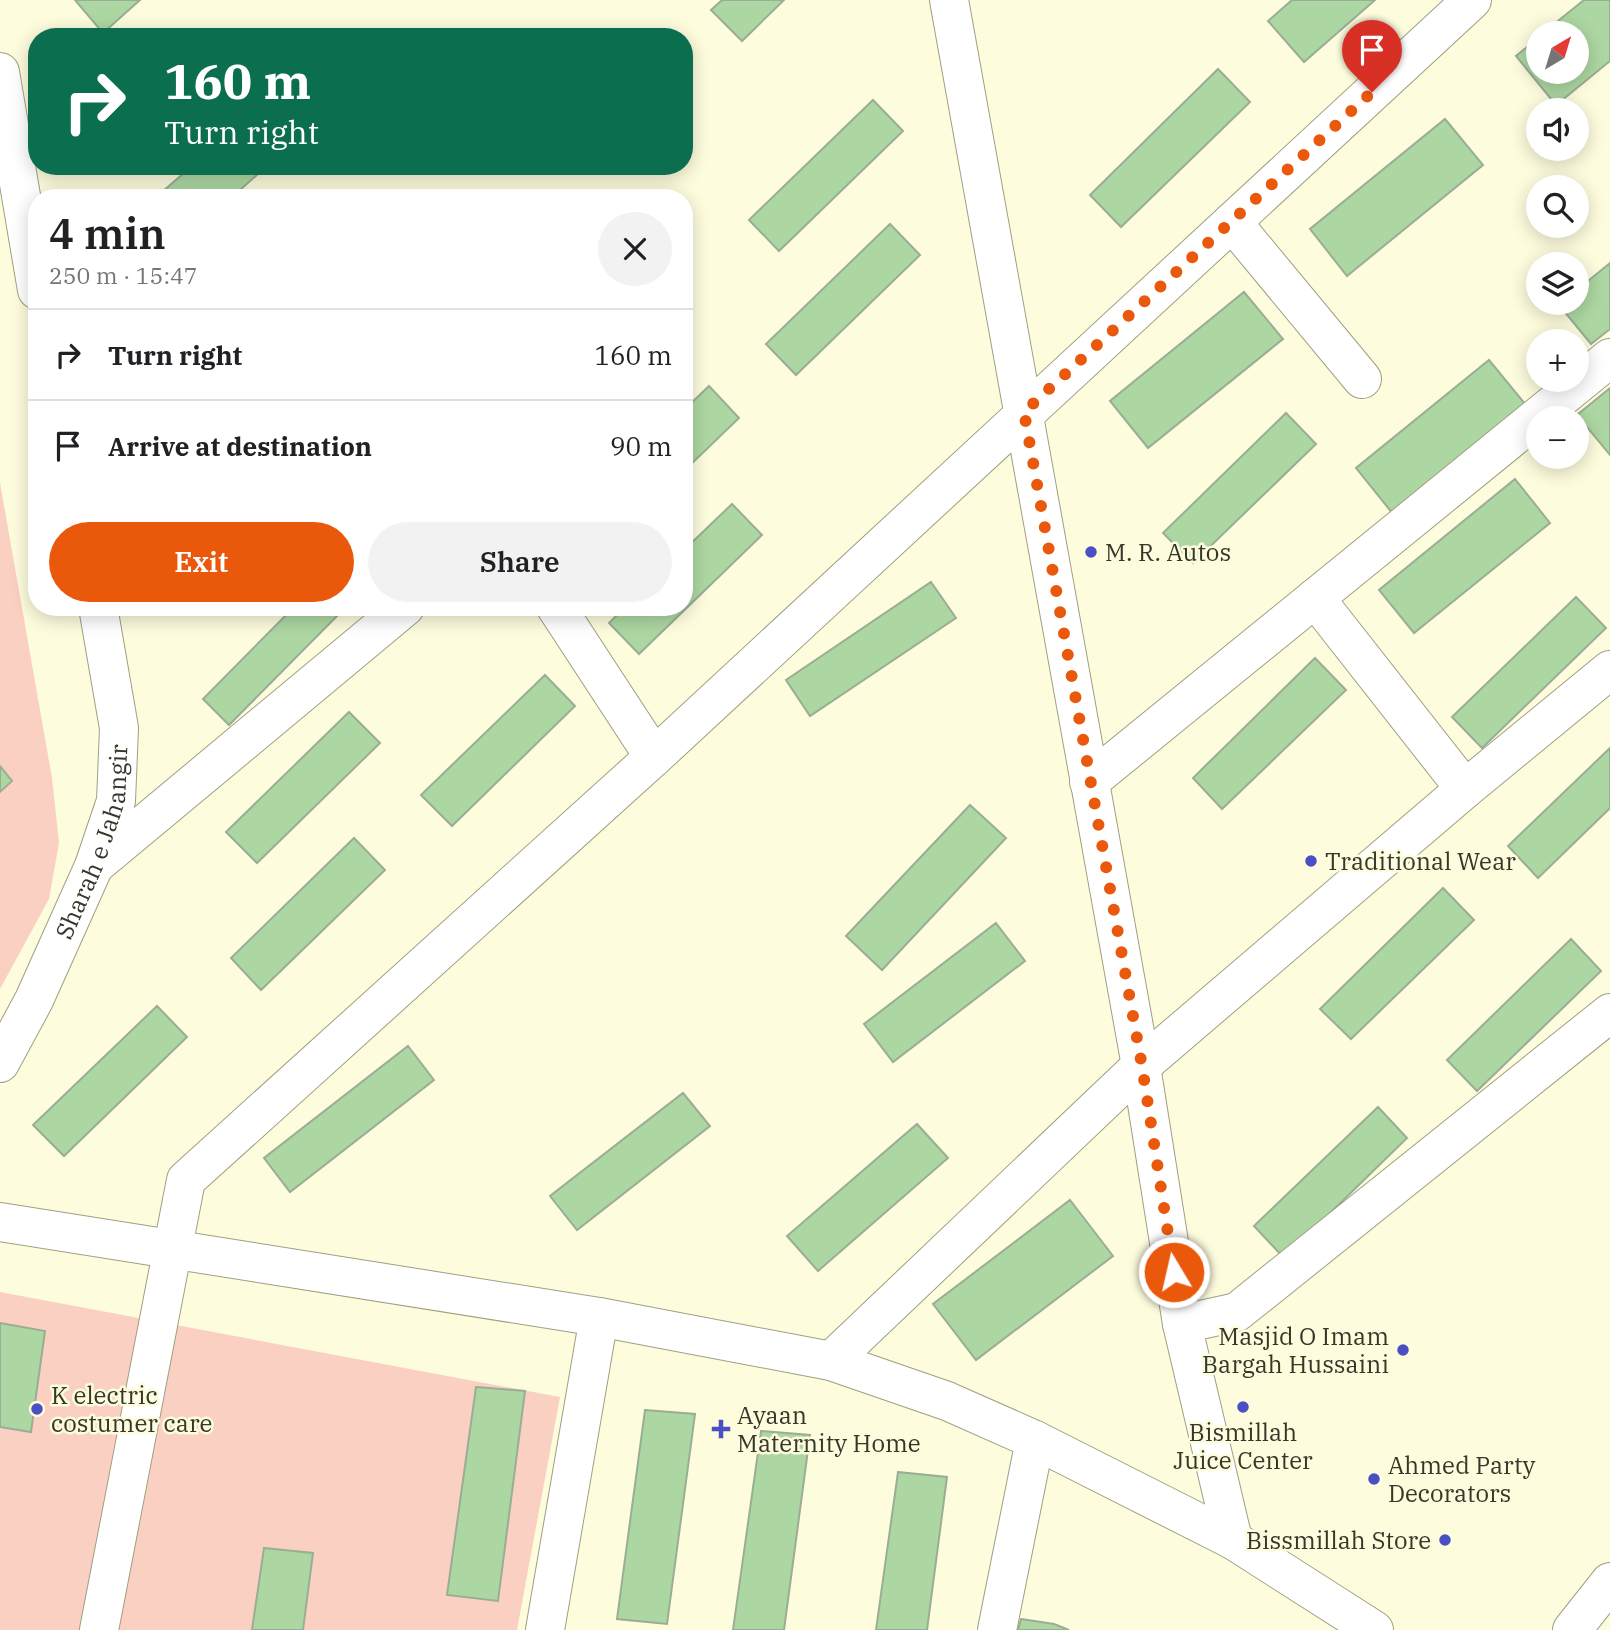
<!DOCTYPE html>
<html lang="en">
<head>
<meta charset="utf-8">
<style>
  body { margin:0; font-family:"IBM Plex Serif",serif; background:#f2f2f2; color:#202124; height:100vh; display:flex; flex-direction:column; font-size:26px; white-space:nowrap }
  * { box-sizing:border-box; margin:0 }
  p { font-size:23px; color:#757577 }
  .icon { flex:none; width:38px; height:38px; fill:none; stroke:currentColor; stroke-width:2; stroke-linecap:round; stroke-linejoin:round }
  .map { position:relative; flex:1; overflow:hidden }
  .details { position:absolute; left:28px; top:189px; width:665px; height:427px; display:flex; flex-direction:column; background:#fff; border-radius:28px; box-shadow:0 4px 18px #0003 }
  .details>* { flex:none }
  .banner { position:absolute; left:28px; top:28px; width:665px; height:147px; border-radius:28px; box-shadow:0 4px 18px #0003; background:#0b6e4f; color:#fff; overflow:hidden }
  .needle { width:46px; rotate:38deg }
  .buttons { position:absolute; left:1526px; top:21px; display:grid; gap:14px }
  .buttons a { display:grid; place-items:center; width:63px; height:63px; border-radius:50%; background:#fff; box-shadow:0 4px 18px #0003; font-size:35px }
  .pin { position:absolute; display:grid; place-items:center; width:60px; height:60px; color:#fff; margin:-72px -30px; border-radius:50% 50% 50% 0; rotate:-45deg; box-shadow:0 0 7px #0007 }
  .pin .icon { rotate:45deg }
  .me { position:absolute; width:77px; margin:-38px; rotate:351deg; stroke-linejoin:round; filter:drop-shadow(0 0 5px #0008) }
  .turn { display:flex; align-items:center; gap:24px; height:147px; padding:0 21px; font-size:32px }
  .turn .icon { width:91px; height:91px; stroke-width:2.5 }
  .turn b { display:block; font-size:49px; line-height:60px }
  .round { display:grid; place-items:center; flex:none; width:74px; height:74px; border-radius:37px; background:#f2f2f2 }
  .headline { display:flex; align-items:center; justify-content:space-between; height:119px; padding:0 21px }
  h1 { font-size:42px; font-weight:600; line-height:52px }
  .cta { display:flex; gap:14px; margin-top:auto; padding:14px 21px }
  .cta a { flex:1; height:80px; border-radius:42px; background:#ea580c; color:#fff; font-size:28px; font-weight:600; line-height:80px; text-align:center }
  .cta a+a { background:#f2f2f2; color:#202124 }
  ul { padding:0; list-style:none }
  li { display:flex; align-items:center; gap:21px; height:91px; padding:0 21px; border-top:2px solid #e0e0e0 }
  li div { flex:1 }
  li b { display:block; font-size:26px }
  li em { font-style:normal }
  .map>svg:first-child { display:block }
  .green { fill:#fad0c3 }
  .building { fill:#add7a2; stroke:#9aad95; stroke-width:2 }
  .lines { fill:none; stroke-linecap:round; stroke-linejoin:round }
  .street-casing { stroke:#a09f82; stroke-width:40 }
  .street { stroke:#fff; stroke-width:38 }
  .route { stroke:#ea580c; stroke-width:12; stroke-dasharray:0 21.6 }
  .poi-dot { fill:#4a4fc4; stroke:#fdfcdd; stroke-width:2.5 }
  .labels { text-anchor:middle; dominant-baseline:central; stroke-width:5; stroke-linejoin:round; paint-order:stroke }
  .poi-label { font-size:24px; fill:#36362a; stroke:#fdfcdd; text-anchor:start }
  .street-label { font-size:24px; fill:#36362a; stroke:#fdfcdd }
</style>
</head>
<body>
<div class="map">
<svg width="1610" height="1630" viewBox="0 0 1610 1630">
  <rect width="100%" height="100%" fill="#fdfcdd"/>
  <!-- green -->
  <path class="green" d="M0,483L52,778L59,843L49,899L0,989Z
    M0,1292L560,1397L517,1630H0Z"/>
  <!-- building -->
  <path class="building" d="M75,0H140L103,33Z
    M722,0H784L742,41L711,10Z
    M1292,0H1375L1304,62L1268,21Z
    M1584,0H1610V61L1556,105L1516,56L1538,38V72H1577V33H1543Z
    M1218,69L1250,102L1121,227L1090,195Z
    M873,100L903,131L779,251L749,220Z
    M1445,119L1483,165L1347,276L1310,229Z
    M192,166H267L231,198H155Z
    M890,224L920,255L796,375L766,344Z
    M1610,263V329L1591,344L1559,305L1577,303V290Z
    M1244,292L1283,339L1148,448L1110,401Z
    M1489,360L1526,405L1393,514L1356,468Z
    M709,386L739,418L684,471V410Z
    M1610,388V455L1577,415Z
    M1286,413L1316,444L1193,563L1163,533Z
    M1515,479L1550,523L1414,633L1379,590Z
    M732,504L762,535L639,654L609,623L625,607H684V550Z
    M931,582L956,618L810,716L786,680Z
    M1576,597L1606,628L1482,748L1452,717Z
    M294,607H346L229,725L203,699Z
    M1315,658L1346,690L1222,809L1193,778Z
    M545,675L575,706L452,826L421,795Z
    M349,712L380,743L257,863L226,832Z
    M1610,748V808L1538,878L1508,846Z
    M0,766L12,781L0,792Z
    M970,805L1006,838L882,970L846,936Z
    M354,838L385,870L261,990L231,958Z
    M1443,888L1474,920L1351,1039L1320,1009Z
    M996,923L1025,961L893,1062L864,1024Z
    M1571,939L1601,971L1477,1091L1447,1060Z
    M157,1006L187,1037L64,1156L33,1125Z
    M408,1046L434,1080L290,1192L264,1158Z
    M683,1093L710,1126L577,1230L550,1196Z
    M1378,1107L1407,1138L1284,1258L1254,1226Z
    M917,1124L948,1158L818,1271L787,1236Z
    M1070,1200L1113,1256L976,1360L933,1304Z
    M0,1323L45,1331L31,1432L0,1427Z
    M476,1387L525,1391L498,1601L447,1595Z
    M645,1410L695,1414L667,1624L617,1619Z
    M761,1431L810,1435L784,1630H733Z
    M898,1472L947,1477L927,1630H876Z
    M264,1548L313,1553L303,1630H252Z
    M1021,1619L1054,1624L1069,1630H1018Z"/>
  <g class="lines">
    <!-- street casing -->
    <g class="street-casing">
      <g id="street">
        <path d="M949,0L1141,1066L1182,1324"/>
        <path d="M0,72L37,290"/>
        <path d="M1232,222L1362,379"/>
        <path d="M1315,598L1465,789"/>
        <path d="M556,607L654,757"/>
        <path d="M1089,782L1610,358"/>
        <path d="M94,866L405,607"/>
        <path id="s1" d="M0,1063L34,1000L94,866L116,801L119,728L98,607"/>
        <path d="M0,1222L599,1317L831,1361L947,1401L1035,1440L1233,1540L1374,1630"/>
        <path d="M831,1361L1141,1066L1465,789L1610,670"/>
        <path d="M1233,1540L1182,1324L1237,1312L1610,1013"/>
        <path d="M99,1630L186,1180L654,757L1472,0"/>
        <path d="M545,1630L599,1317"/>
        <path d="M997,1630L1035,1440"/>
        <path d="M1572,1630L1610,1582"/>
      </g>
    </g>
    <!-- street -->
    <use href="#street" class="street"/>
  </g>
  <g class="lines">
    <!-- route -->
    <path class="route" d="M1174,1272L1142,1066L1024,412L1372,92"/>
  </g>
  <!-- markers -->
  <g class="poi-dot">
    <circle cx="1091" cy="552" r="7"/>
    <circle cx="1311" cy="861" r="7"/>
    <circle cx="1403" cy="1350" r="7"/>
    <circle cx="1243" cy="1407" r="7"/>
    <circle cx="37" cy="1409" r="7"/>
    <path d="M717.5 1418.5h7v7h7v7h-7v7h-7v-7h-7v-7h7z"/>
    <circle cx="1374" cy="1479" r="7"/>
    <circle cx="1445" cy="1540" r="7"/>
  </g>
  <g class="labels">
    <!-- poi labels -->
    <g class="poi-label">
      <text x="1105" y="552">M. R. Autos</text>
      <text x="1325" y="861">Traditional Wear</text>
      <text x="1389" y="1336" text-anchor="end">Masjid O Imam<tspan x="1389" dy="28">Bargah Hussaini</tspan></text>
      <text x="51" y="1395">K electric<tspan x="51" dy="28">costumer care</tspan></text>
      <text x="737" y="1415">Ayaan<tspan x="737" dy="28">Maternity Home</tspan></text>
      <text x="1243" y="1432" text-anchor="middle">Bismillah<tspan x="1243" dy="28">Juice Center</tspan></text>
      <text x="1388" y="1465">Ahmed Party<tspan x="1388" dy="28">Decorators</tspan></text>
      <text x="1431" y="1540" text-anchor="end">Bissmillah Store</text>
    </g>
    <!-- street labels -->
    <g class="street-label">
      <text stroke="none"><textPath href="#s1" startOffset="242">Sharah e Jahangir</textPath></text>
    </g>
  </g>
</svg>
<div class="buttons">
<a><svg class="needle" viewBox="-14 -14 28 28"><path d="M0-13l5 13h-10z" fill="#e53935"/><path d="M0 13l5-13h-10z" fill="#757577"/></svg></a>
<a><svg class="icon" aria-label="sound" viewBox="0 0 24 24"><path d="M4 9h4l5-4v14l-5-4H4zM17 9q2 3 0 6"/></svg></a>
<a><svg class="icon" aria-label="search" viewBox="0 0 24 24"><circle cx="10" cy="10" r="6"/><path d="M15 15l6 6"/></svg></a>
<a><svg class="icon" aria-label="layers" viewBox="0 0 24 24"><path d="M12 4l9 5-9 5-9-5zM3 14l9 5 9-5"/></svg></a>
<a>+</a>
<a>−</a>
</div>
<div class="pin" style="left:1372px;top:92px;background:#d93025"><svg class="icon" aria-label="arrive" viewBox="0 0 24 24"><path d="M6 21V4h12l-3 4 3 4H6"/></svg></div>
<svg class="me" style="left:1174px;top:1272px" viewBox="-20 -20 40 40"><circle r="17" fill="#ea580c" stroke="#fff" stroke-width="3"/><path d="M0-11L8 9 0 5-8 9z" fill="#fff"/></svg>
<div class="banner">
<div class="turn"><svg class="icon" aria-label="right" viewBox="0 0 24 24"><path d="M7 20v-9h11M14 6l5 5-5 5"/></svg><div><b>160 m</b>Turn right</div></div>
</div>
<section class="details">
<div class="headline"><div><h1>4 min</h1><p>250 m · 15:47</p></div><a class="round"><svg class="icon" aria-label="close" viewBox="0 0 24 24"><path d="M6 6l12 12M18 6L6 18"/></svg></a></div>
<ul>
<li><svg class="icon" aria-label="right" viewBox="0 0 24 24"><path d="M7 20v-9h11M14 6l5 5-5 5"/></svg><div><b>Turn right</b></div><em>160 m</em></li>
<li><svg class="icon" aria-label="arrive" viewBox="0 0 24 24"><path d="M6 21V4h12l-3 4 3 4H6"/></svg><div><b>Arrive at destination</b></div><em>90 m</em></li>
</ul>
<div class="cta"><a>Exit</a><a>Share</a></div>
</section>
</div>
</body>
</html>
